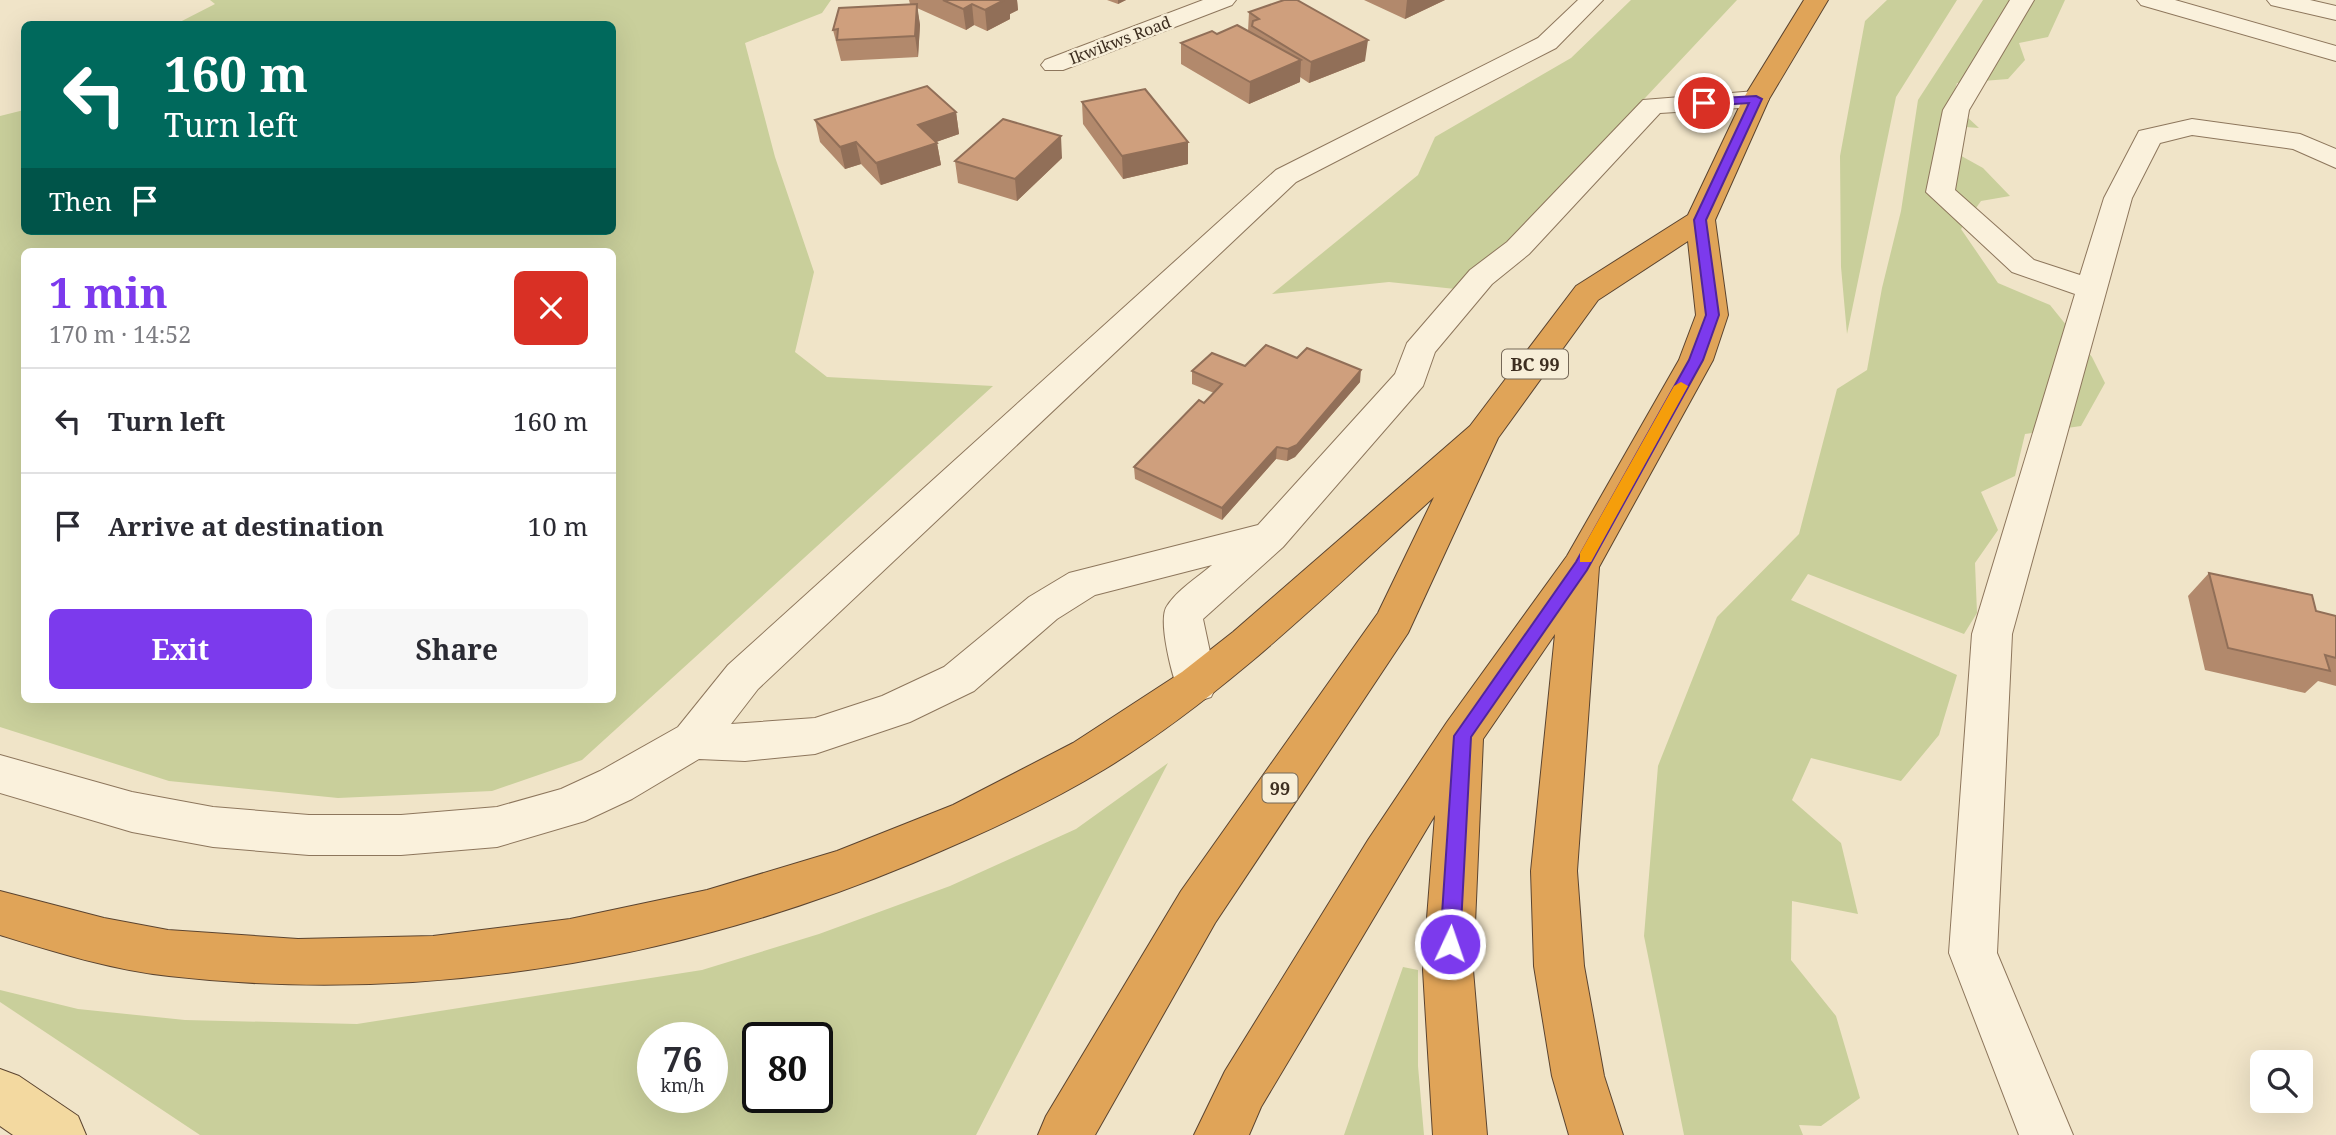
<!DOCTYPE html>
<html lang="en">
<head>
<meta charset="utf-8">
<style>
  body { margin:0; font-family:"Noto Serif",serif; background:#f7f7f7; color:#2b2b33; height:100vh; display:flex; flex-direction:column; font-size:26px; white-space:nowrap }
  * { box-sizing:border-box; margin:0 }
  p { font-size:23px; color:#7c7c81 }
  .icon { flex:none; width:38px; height:38px; fill:none; stroke:currentColor; stroke-width:2; stroke-linecap:round; stroke-linejoin:round }
  .map { position:relative; flex:1; overflow:hidden }
  .details { position:absolute; left:21px; top:248px; width:595px; height:455px; display:flex; flex-direction:column; background:#fff; border-radius:10px; box-shadow:0 7px 28px #0002 }
  .details>* { flex:none }
  .banner { position:absolute; left:21px; top:21px; width:595px; height:214px; border-radius:10px; box-shadow:0 7px 28px #0002; background:#00695c; color:#fff; overflow:hidden }
  .fabs { position:absolute; left:2250px; top:1050px; display:grid; gap:14px }
  .fabs a { display:grid; place-items:center; width:63px; height:63px; border-radius:10px; background:#fff; box-shadow:0 7px 28px #0002; font-size:35px }
  .speed { position:absolute; left:637px; top:1022px; display:flex; gap:14px; font-size:35px; font-weight:700; text-align:center }
  .speed>* { display:grid; place-content:center; width:91px; height:91px; border-radius:50%; background:#fff; box-shadow:0 7px 28px #0002; line-height:1 }
  .speed small { font-size:18px; font-weight:400 }
  .speed .limit { border:4px solid #111; border-radius:10px; background:#fff; color:#111 }
  .pin { position:absolute; display:grid; place-items:center; width:60px; height:60px; color:#fff; margin:-30px; border:4px solid #fff; border-radius:50%; box-shadow:0 2px 7px #0007 }
  .me { position:absolute; width:77px; margin:-38px; rotate:3deg; stroke-linejoin:round; filter:drop-shadow(0 0 5px #0008) }
  .turn { display:flex; align-items:center; gap:24px; height:147px; padding:0 28px; font-size:32px }
  .turn .icon { width:91px; height:91px; stroke-width:2.5 }
  .turn b { display:block; font-size:49px; line-height:60px }
  .then { display:flex; align-items:center; height:66px; padding:0 28px; background:#0003; gap:14px; font-size:26px }
  .round { display:grid; place-items:center; flex:none; width:74px; height:74px; border-radius:10px; background:#f7f7f7 }
  .summary { display:flex; align-items:center; justify-content:space-between; height:119px; padding:0 28px }
  h1 { font-size:42px; font-weight:700; line-height:52px; color:#7c3aed }
  .button { display:flex; gap:14px; margin-top:auto; padding:14px 28px }
  .button a { flex:1; height:80px; border-radius:10px; background:#7c3aed; color:#fff; font-size:28px; font-weight:700; line-height:80px; text-align:center }
  .button a+a { background:#f7f7f7; color:#2b2b33 }
  ul { padding:0; list-style:none }
  li { display:flex; align-items:center; gap:21px; height:105px; padding:0 28px; border-top:2px solid #e1e1e2 }
  li div { flex:1 }
  li b { display:block; font-size:26px }
  li em { font-style:normal }
  .map>svg:first-child { display:block }
  .green { fill:#c9cf9b; fill-rule:evenodd }
  .lines { fill:none; stroke-linecap:round; stroke-linejoin:round }
  .minor-casing { stroke:#8d765c; stroke-width:2 }
  .major-casing { stroke:#5b4430; stroke-width:2 }
  .highway-casing { stroke:#5b4430; stroke-width:2 }
  .minor { fill:#faf1dc; fill-rule:evenodd }
  .major { fill:#f3d9a0; fill-rule:evenodd }
  .highway { fill:#e0a458; fill-rule:evenodd }
  .wall { fill:#b2896c }
  .shaded-wall { fill:#916f58 }
  .building { fill:#cf9f7d; stroke:#916f58; stroke-width:2 }
  .route { fill:#7c3aed; stroke:#51269a; stroke-width:2 }
  .slow { fill:#f59e0b }
  .labels { text-anchor:middle; dominant-baseline:central; stroke-width:5; stroke-linejoin:round; paint-order:stroke }
  .far-street-label { font-size:16px; fill:#3d2e20; stroke:#f7eed8 }
  .shield { fill:#f7eed8; stroke:#756857; stroke-width:2 }
  .shield-label { font-size:18px; font-weight:bold; fill:#3d2e20 }
</style>
</head>
<body>
<div class="map">
<svg width="2336" height="1135" viewBox="0 0 2336 1135">
  <rect width="100%" height="100%" fill="#f0e4c8"/>
  <!-- green -->
  <path class="green" d="M210,0H831L822,13L745,43L775,157L814,272L795,352L827,377L993,386L582,760L492,791L338,798L169,781L0,727V116L24,110V231H612V24H176L215,4ZM612,252V700H24V252Z
    M1631,0H1737L1465,290L1389,282L1272,294L1418,175L1435,137L1571,58Z
    M1887,0H1957L1896,97L1847,334L1841,267L1840,156L1865,21Z
    M1983,0H2065L2048,37L2019,43L2025,60L2008,79L1957,83L1951,102L1979,128L1939,125L1938,143L1983,168L2010,196L1981,201L1961,229L1998,283L2050,305L2092,357L2105,383L2081,426L2025,434L2015,476L1981,492L1998,530L1975,563L1977,613L1964,634L1808,574L1791,600L1957,675L1939,735L1901,781L1811,758L1792,800L1841,843L1858,914L1792,901L1791,960L1836,1016L1860,1098L1821,1126L1799,1125L1803,1135H1684L1644,936L1658,766L1717,617L1799,534L1837,389L1867,370L1882,288L1901,211L1918,100Z
    M1168,763L976,1135H200L0,1002V990L78,1009L185,1020L357,1024L702,970L819,934L950,886L1076,829ZM653,1038H712V1097H653ZM758,1038H817V1097H758Z
    M1403,967L1418,970V1066L1424,1135H1344Z"/>
  <g class="lines">
    <!-- minor casing -->
    <g class="minor-casing">
      <path id="minor" d="M1203,0H1236L1232,5L1063,70H1045L1041,65L1045,60Z
        M1578,0H1603L1556,48L1296,182L758,689L731,724L815,718L882,696L944,667L1029,597L1069,573L1258,525L1395,374L1407,343L1470,270L1507,242L1643,100L1756,91L1765,93L1769,99L1765,105L1756,107L1660,113L1529,254L1492,284L1435,352L1423,386L1283,547L1203,619L1217,685L1211,697L1196,702L1181,697C1173,681 1157,620 1167,606C1177,590 1198,577 1212,565L1095,595L1057,619L974,691L910,722L815,754L745,761L699,759L632,799L585,821L497,847L401,855H309L213,847L132,832L0,793V755L132,792L213,807L309,815H401L497,807L561,789L600,771L678,727L728,665L1276,170L1538,38Z
        M2010,0H2034L1969,110L1955,190L2034,260L2080,275L2104,198L2139,131L2192,119L2300,134L2336,149V168L2293,149L2192,135L2160,143L2132,198L2012,634L1997,953L2073,1135H2019L1949,953L1972,634L2075,294L2012,272L1926,192L1943,110Z
        M2137,0H2175L2336,46V61L2141,5Z
        M2267,0H2310L2336,6V20L2271,5Z"/>
    </g>
    <!-- major casing -->
    <g class="major-casing">
      <path id="major" d="M0,1069L19,1076L78,1116L86,1135H13L0,1126Z"/>
    </g>
    <!-- highway casing -->
    <g class="highway-casing">
      <path id="highway" d="M1804,0H1828L1769,99L1715,220L1728,315L1713,360L1599,567L1577,871L1584,966L1604,1076L1623,1135H1569L1552,1076L1534,966L1531,871L1555,634L1483,739L1473,970L1487,1135H1433L1423,970L1435,815L1261,1107L1249,1135H1194L1225,1071L1368,840L1447,722L1567,556L1679,360L1696,315L1688,241L1598,300L1498,438L1408,633L1215,923L1095,1135H1038L1046,1116L1181,891L1378,613L1434,497C1328,593 1227,694 1105,769C1044,806 978,836 913,863C678,961 422,1005 169,976C112,970 55,952 0,935V891L104,918L168,930L298,939L433,936L570,919L707,890L837,851L953,805L1073,743L1182,672L1233,632L1470,426L1576,286L1688,215L1743,99Z"/>
    </g>
    <!-- minor -->
    <use href="#minor" class="minor"/>
    <!-- major -->
    <use href="#major" class="major"/>
    <!-- highway -->
    <use href="#highway" class="highway"/>
  </g>
  <!-- wall -->
  <path class="wall" d="M909,0H1017L1018,10L1010,14V19L987,31L974,25L966,30L917,8L920,25L918,57L841,61L833,30L910,4Z
    M1107,0H1126L1118,4Z
    M1364,0H1445L1405,19Z
    M1249,12L1365,61L1309,83L1300,77V82L1249,104L1181,64V43L1217,34L1248,31Z
    M1082,102L1188,164L1123,179L1083,124Z
    M956,112L959,134L936,142L937,143L941,165L881,185L861,164L845,169L820,142L815,120Z
    M1062,158L1017,201L958,183L955,161Z
    M1245,366L1360,382L1295,457L1287,461L1276,459L1222,520L1135,479L1134,467L1214,393L1192,384V371Z
    M2209,573L2316,611L2336,616V686L2318,681L2305,693L2205,670L2188,596Z"/>
  <!-- shaded-wall -->
  <path class="shaded-wall" d="M1003,0H1017L1018,10L1010,14V19L987,31L985,10Z
    M1118,0H1126L1118,4Z
    M1407,0H1445L1405,19Z
    M917,4L920,25L918,57L915,36Z
    M972,4L974,25L966,30L963,9Z
    M1368,40L1365,61L1309,83L1311,62Z
    M1301,60L1300,82L1249,104L1250,82Z
    M956,112L959,134L922,147L918,125Z
    M1061,136L1062,158L1017,201L1015,179Z
    M856,142L861,164L845,169L840,147Z
    M1188,142V164L1123,179L1122,156Z
    M937,143L941,165L881,185L876,163Z
    M1361,370L1360,382L1295,457L1287,461L1288,449Z
    M1277,447L1276,459L1222,520V508Z"/>
  <!-- building -->
  <path class="building" d="M943,0H1004L985,10L972,4L963,9Z
    M1284,0H1297L1368,40L1311,62L1252,26L1253,21L1259,19L1249,12Z
    M917,4L915,36L837,40L838,29L833,30L839,8Z
    M1237,25L1301,60L1250,82L1181,43L1212,31L1217,34Z
    M927,86L956,112L918,125L937,143L876,163L856,142L840,147L815,120Z
    M1145,89L1188,142L1122,156L1082,102Z
    M1003,119L1061,136L1015,179L955,161Z
    M1266,345L1297,358L1307,348L1361,370L1297,445L1288,449L1277,447L1222,508L1134,467L1199,400L1204,403L1222,384L1192,371L1212,353L1245,366Z
    M2209,573L2312,595L2316,611L2336,616V658L2325,655L2330,671L2228,648Z"/>
  <!-- route -->
  <path class="route" d="M1756,96L1762,99L1706,220L1719,315L1703,360L1587,570L1471,737L1460,944L1457,951L1450,953L1442,951L1440,944L1454,736L1576,562L1689,360L1706,315L1694,220L1749,103L1704,106L1699,103L1704,99Z"/>
  <!-- slow -->
  <path class="slow" d="M1681,382L1688,386L1591,562H1580V553L1674,386Z"/>
  <g class="labels">
    <!-- far-street labels -->
    <g class="far-street-label">
      <text transform="translate(1120 40) rotate(-21)">Ikwikws Road</text>
    </g>
    <!-- shield labels -->
    <g class="shield">
      <rect x="1502" y="349.5" width="66" height="29" rx="5"/>
      <rect x="1262.5" y="773.5" width="35" height="29" rx="5"/>
    </g>
    <g class="shield-label">
      <text x="1535" y="364">BC 99</text>
      <text x="1280" y="788">99</text>
    </g>
  </g>
</svg>
<div class="fabs">
<a><svg class="icon" aria-label="search" viewBox="0 0 24 24"><circle cx="10" cy="10" r="6"/><path d="M15 15l6 6"/></svg></a>
</div>
<div class="speed"><div>76<small>km/h</small></div><div class="limit">80</div></div>
<div class="pin" style="left:1704px;top:103px;background:#d93025"><svg class="icon" aria-label="arrive" viewBox="0 0 24 24"><path d="M6 21V4h12l-3 4 3 4H6"/></svg></div>
<svg class="me" style="left:1450px;top:944px" viewBox="-20 -20 40 40"><circle r="17" fill="#7c3aed" stroke="#fff" stroke-width="3"/><path d="M0-11L8 9 0 5-8 9z" fill="#fff"/></svg>
<div class="banner">
<div class="turn"><svg class="icon" aria-label="left" viewBox="0 0 24 24"><path d="M17 20v-9H6M10 6l-5 5 5 5"/></svg><div><b>160 m</b>Turn left</div></div>
<div class="then">Then<svg class="icon" aria-label="arrive" viewBox="0 0 24 24"><path d="M6 21V4h12l-3 4 3 4H6"/></svg></div>
</div>
<section class="details">
<div class="summary"><div><h1>1 min</h1><p>170 m · 14:52</p></div><a class="round" style="background:#d93025;color:#fff"><svg class="icon" aria-label="close" viewBox="0 0 24 24"><path d="M6 6l12 12M18 6L6 18"/></svg></a></div>
<ul>
<li><svg class="icon" aria-label="left" viewBox="0 0 24 24"><path d="M17 20v-9H6M10 6l-5 5 5 5"/></svg><div><b>Turn left</b></div><em>160 m</em></li>
<li><svg class="icon" aria-label="arrive" viewBox="0 0 24 24"><path d="M6 21V4h12l-3 4 3 4H6"/></svg><div><b>Arrive at destination</b></div><em>10 m</em></li>
</ul>
<div class="button"><a>Exit</a><a>Share</a></div>
</section>
</div>
</body>
</html>
